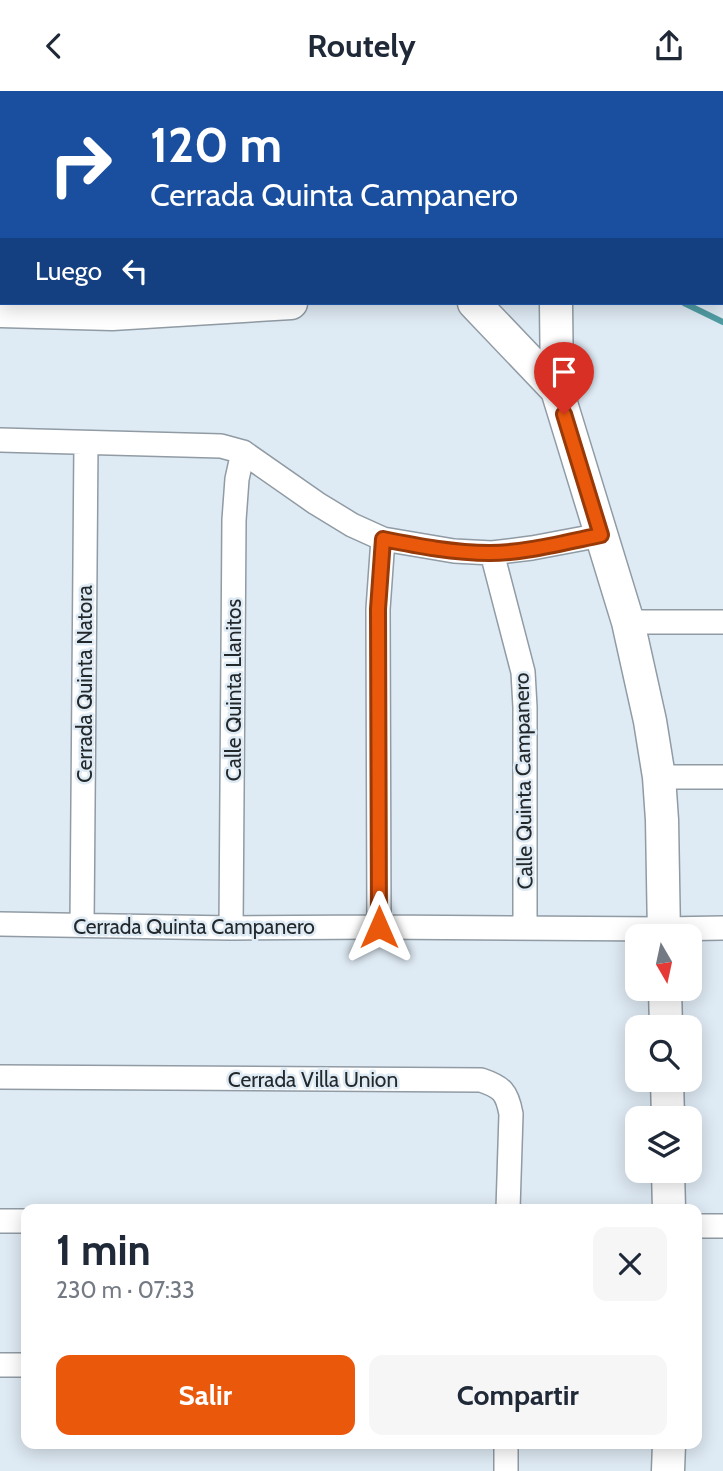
<!DOCTYPE html>
<html lang="es">
<head>
<meta charset="utf-8">
<style>
  body { margin:0; font-family:Cabin,sans-serif; background:#f6f6f7; color:#1f2937; height:100vh; display:flex; flex-direction:column; font-size:26px; white-space:nowrap }
  * { box-sizing:border-box; margin:0 }
  p { font-size:23px; color:#747a83 }
  .icon { flex:none; width:38px; height:38px; fill:none; stroke:currentColor; stroke-width:2; stroke-linecap:round; stroke-linejoin:round }
  .map { position:relative; flex:1; overflow:hidden }
  .drawer { position:absolute; left:21px; top:1113px; width:681px; height:245px; display:flex; flex-direction:column; background:#fff; border-radius:14px; box-shadow:0 4px 18px #0003 }
  .drawer>* { flex:none }
  .banner { position:absolute; left:0px; top:0px; width:724px; height:214px; box-shadow:0 4px 18px #0003; background:#1a4fa0; color:#fff; overflow:hidden }
  .needle { width:46px; rotate:171deg }
  .buttons { position:absolute; left:625px; top:833px; display:grid; gap:14px }
  .buttons a { display:grid; place-items:center; width:77px; height:77px; border-radius:14px; background:#fff; box-shadow:0 4px 18px #0003; font-size:35px }
  .pin { position:absolute; display:grid; place-items:center; width:60px; height:60px; color:#fff; margin:-72px -30px; border-radius:50% 50% 50% 0; rotate:-45deg; box-shadow:0 0 7px #0007 }
  .pin .icon { rotate:45deg }
  .me { position:absolute; width:77px; margin:-38px; rotate:0deg; stroke-linejoin:round; filter:drop-shadow(0 0 5px #0008) }
  .turn { display:flex; align-items:center; gap:24px; height:147px; padding:0 35px; font-size:32px }
  .turn .icon { width:91px; height:91px; stroke-width:2.5 }
  .turn b { display:block; font-size:49px; line-height:60px }
  .then { display:flex; align-items:center; height:66px; padding:0 35px; background:#0003; gap:14px; font-size:26px }
  .round { display:grid; place-items:center; flex:none; width:74px; height:74px; border-radius:14px; background:#f6f6f7 }
  .summary { display:flex; align-items:center; justify-content:space-between; height:119px; padding:0 35px }
  h1 { font-size:42px; font-weight:700; line-height:52px }
  .primary-button { display:flex; gap:14px; margin-top:auto; padding:14px 35px }
  .primary-button a { flex:1; height:80px; border-radius:14px; background:#ea580c; color:#fff; font-size:28px; font-weight:700; line-height:80px; text-align:center }
  .primary-button a+a { background:#f6f6f7; color:#1f2937 }
  header { display:flex; justify-content:space-between; align-items:center; height:91px; padding:0 35px; background:#fff; font-size:32px; font-weight:700 }
  .map>svg:first-child { display:block }
  .lines { fill:none; stroke-linecap:round; stroke-linejoin:round }
  .stream { stroke:#509ca3; stroke-width:6 }
  .lane-casing { stroke:#909ba4; stroke-width:14 }
  .street-casing { stroke:#909ba4; stroke-width:26 }
  .secondary-casing { stroke:#909ba4; stroke-width:35 }
  .lane { stroke:#fff; stroke-width:10 }
  .street { stroke:#fff; stroke-width:23 }
  .secondary { stroke:#fff; stroke-width:32 }
  .route-casing { stroke:#983908; stroke-width:18 }
  .route { stroke:#ea580c; stroke-width:12 }
  .labels { text-anchor:middle; dominant-baseline:central; stroke-width:5; stroke-linejoin:round; paint-order:stroke }
  .street-label { font-size:21px; fill:#23282b; stroke:#deeaf4 }
</style>
</head>
<body>
<header><svg class="icon" aria-label="back" viewBox="0 0 24 24"><path d="M15 5l-7 7 7 7"/></svg>Routely<svg class="icon" aria-label="share" viewBox="0 0 24 24"><path d="M12 15V3M7 8l5-5 5 5M5 13v7h14v-7"/></svg></header>
<div class="map">
<svg width="723" height="1380" viewBox="0 0 723 1380">
  <rect width="100%" height="100%" fill="#deeaf4"/>
  <g class="lines">
    <!-- stream -->
    <path class="stream" d="M684,212L723,231"/>
    <!-- lane casing -->
    <g class="lane-casing">
      <path id="lane" d="M533,2V0"/>
    </g>
    <!-- street casing -->
    <g class="street-casing">
      <path id="street" d="M56,0L57,2
        M6,2L13,0
        M0,349L221,355L243,361L316,412L352,434L383,448L454,460L492,462L532,457L601,444
        M492,462L523,581L525,616V837
        M628,531H723
        M659,686H723
        M0,833L231,837L379,836L664,838L723,837
        M82,834L86,352
        M379,836L378,518L383,448
        M231,837L234,429L237,388L243,361
        M0,986L481,989C502,996 507,1001 511,1023L508,1118
        M0,1130H26
        M696,1135H723
        M0,1274H26
        M506,1353V1380"/>
    </g>
    <!-- secondary casing -->
    <g class="secondary-casing">
      <path id="secondary" d="M409,0L410,2
        M491,0V2
        M0,123L2,122
        M474,212L557,299
        M556,212L557,299L628,531L650,630L659,686L662,729L664,845
        M0,220L112,223L291,212
        M665,898L666,936
        M667,989L668,1027
        M668,1080L669,1118
        M668,1380L669,1353"/>
    </g>
    <!-- lane -->
    <use href="#lane" class="lane"/>
    <!-- street -->
    <use href="#street" class="street"/>
    <!-- secondary -->
    <use href="#secondary" class="secondary"/>
  </g>
  <g class="lines">
    <!-- route casing -->
    <g class="route-casing">
      <path id="route" d="M379,836L378,518L383,448C418,455 454,462 490,462C524,462 567,451 601,444L564,323"/>
    </g>
    <!-- route -->
    <use href="#route" class="route"/>
  </g>
  <g class="labels">
    <!-- street labels -->
    <g class="street-label">
      <text transform="translate(84 593) rotate(-90)">Cerrada Quinta Natora</text>
      <text transform="translate(233 599) rotate(-90)">Calle Quinta Llanitos</text>
      <text transform="translate(523 690) rotate(-91)">Calle Quinta Campanero</text>
      <text x="194" y="835">Cerrada Quinta Campanero</text>
      <text x="313" y="988">Cerrada Villa Union</text>
    </g>
  </g>
</svg>
<div class="buttons">
<a><svg class="needle" viewBox="-14 -14 28 28"><path d="M0-13l5 13h-10z" fill="#e53935"/><path d="M0 13l5-13h-10z" fill="#747a83"/></svg></a>
<a><svg class="icon" aria-label="search" viewBox="0 0 24 24"><circle cx="10" cy="10" r="6"/><path d="M15 15l6 6"/></svg></a>
<a><svg class="icon" aria-label="layers" viewBox="0 0 24 24"><path d="M12 4l9 5-9 5-9-5zM3 14l9 5 9-5"/></svg></a>
</div>
<div class="pin" style="left:564px;top:323px;background:#d93025"><svg class="icon" aria-label="arrive" viewBox="0 0 24 24"><path d="M6 21V4h12l-3 4 3 4H6"/></svg></div>
<svg class="me" style="left:379px;top:836px" viewBox="-20 -20 40 40"><path d="M0-17L14 15 0 8-14 15z" fill="#ea580c" stroke="#fff" stroke-width="4"/></svg>
<div class="banner">
<div class="turn"><svg class="icon" aria-label="right" viewBox="0 0 24 24"><path d="M7 20v-9h11M14 6l5 5-5 5"/></svg><div><b>120 m</b>Cerrada Quinta Campanero</div></div>
<div class="then">Luego<svg class="icon" aria-label="left" viewBox="0 0 24 24"><path d="M17 20v-9H6M10 6l-5 5 5 5"/></svg></div>
</div>
<section class="drawer">
<div class="summary"><div><h1>1 min</h1><p>230 m · 07:33</p></div><a class="round"><svg class="icon" aria-label="close" viewBox="0 0 24 24"><path d="M6 6l12 12M18 6L6 18"/></svg></a></div>
<div class="primary-button"><a>Salir</a><a>Compartir</a></div>
</section>
</div>
</body>
</html>
